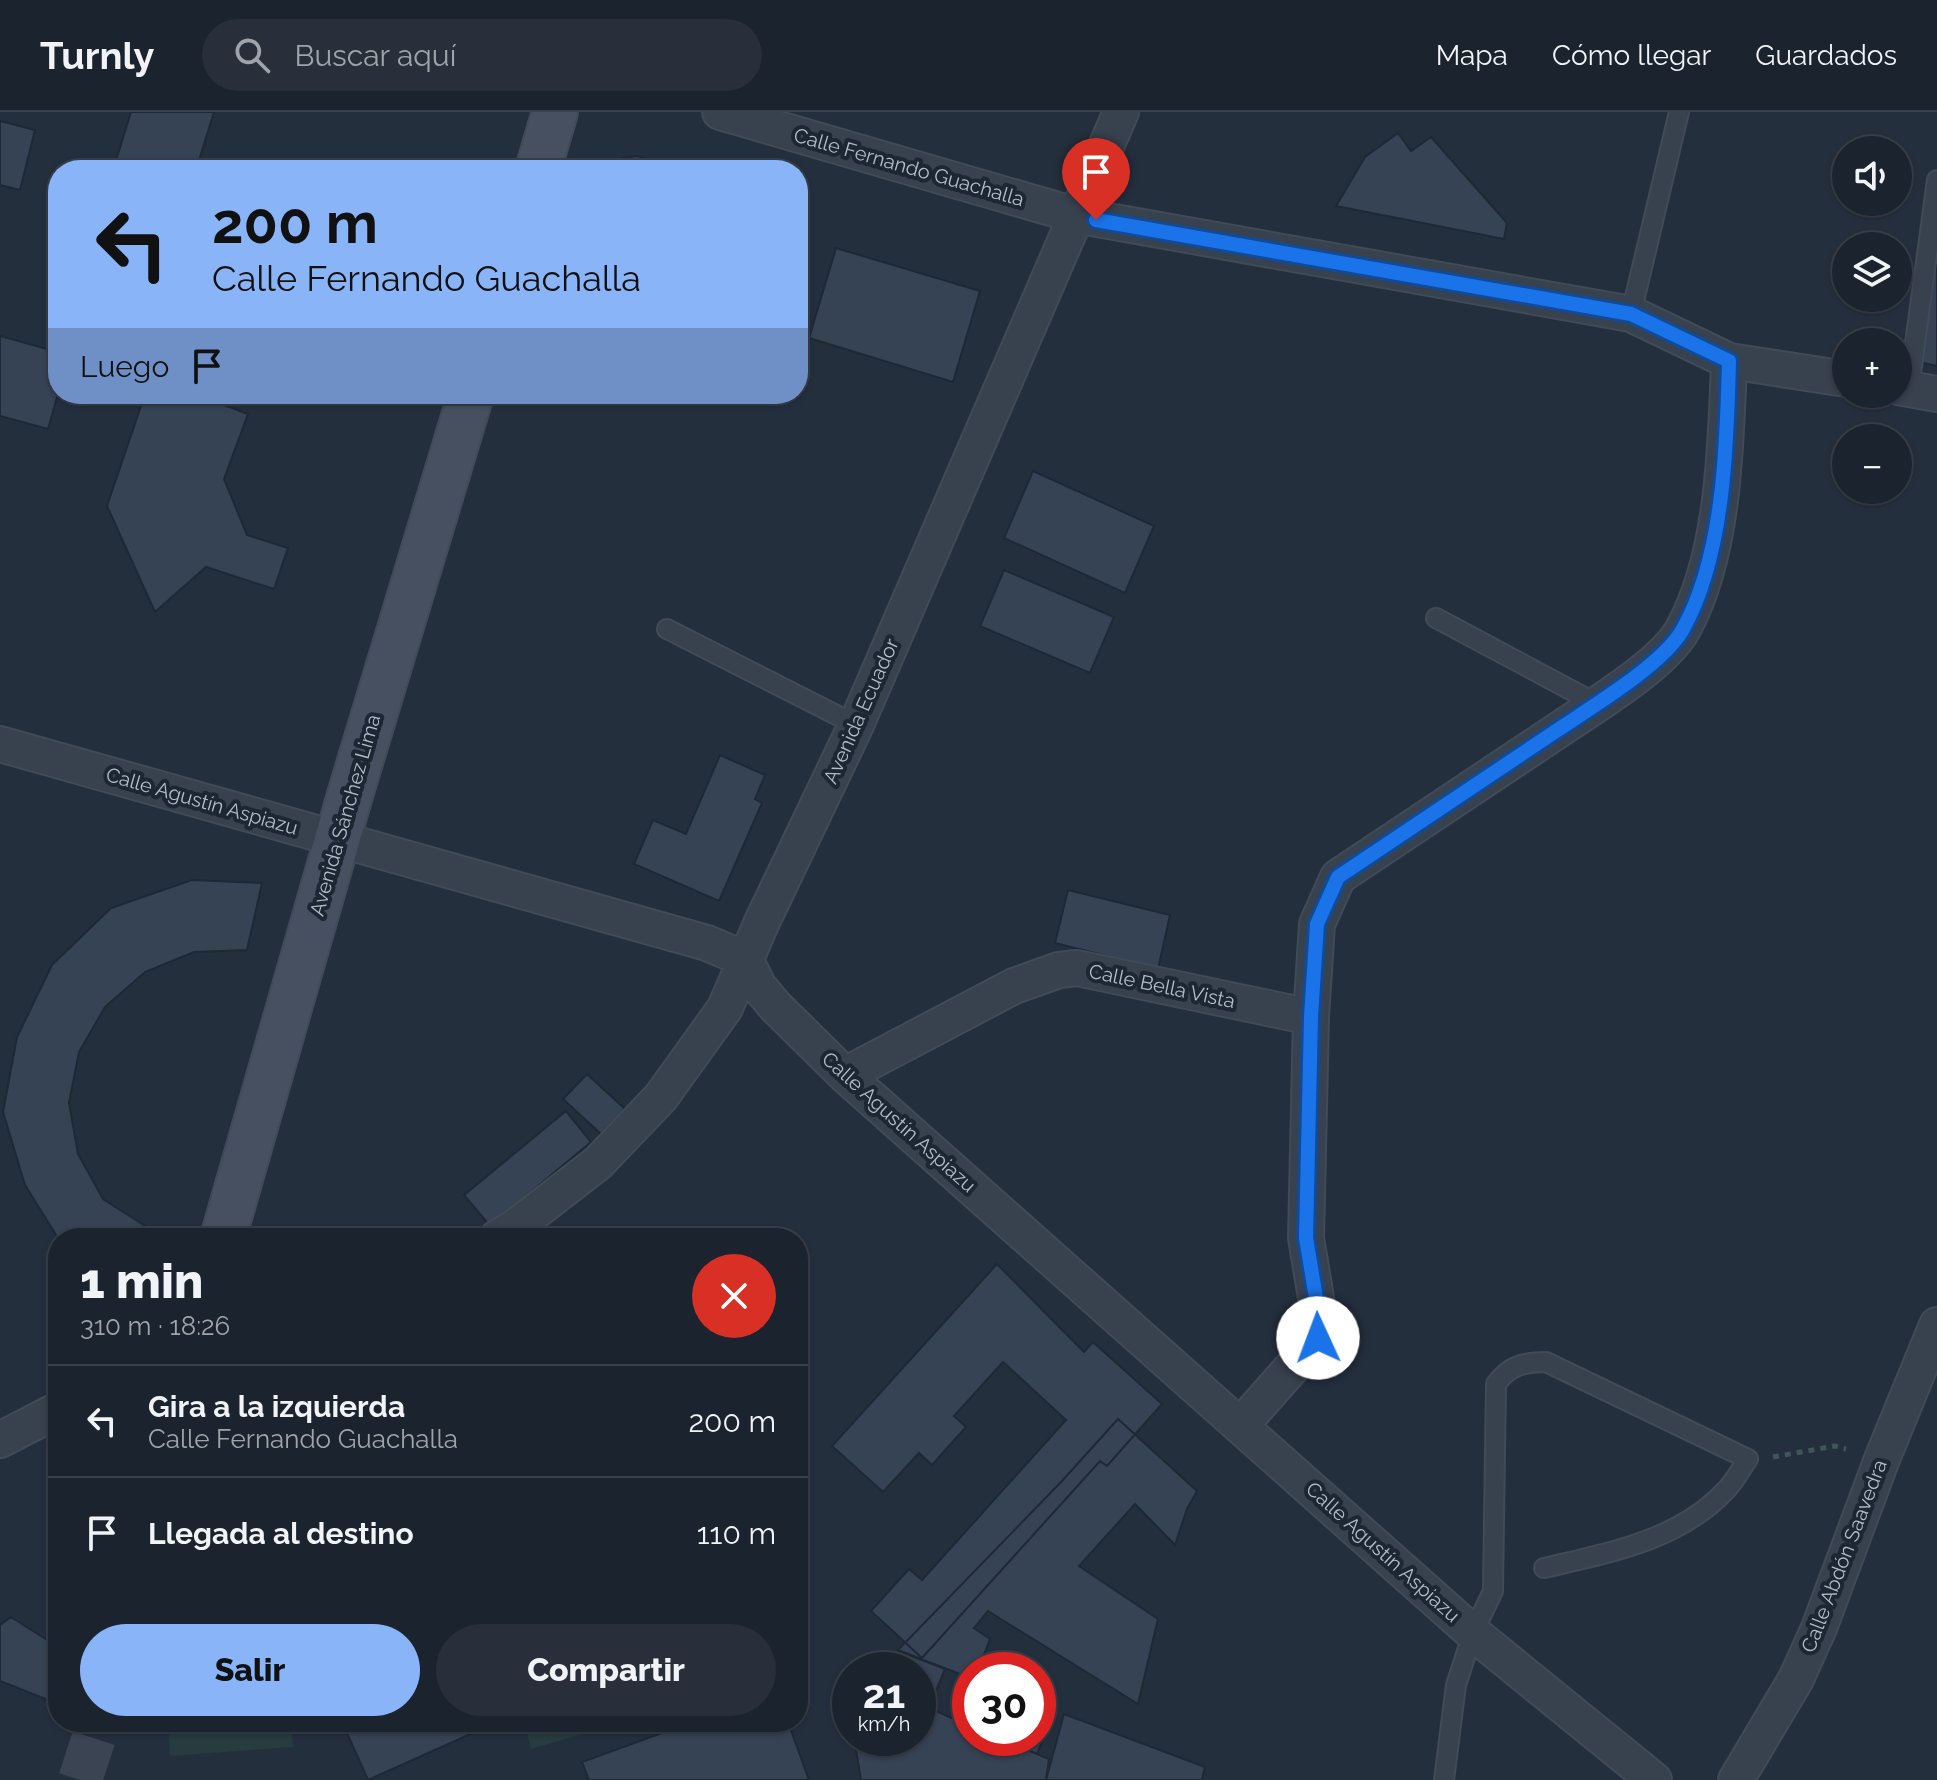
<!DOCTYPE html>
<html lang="es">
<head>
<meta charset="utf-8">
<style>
  body { margin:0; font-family:Raleway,sans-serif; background:#282f3a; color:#f1f3f6; height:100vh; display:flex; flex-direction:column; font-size:30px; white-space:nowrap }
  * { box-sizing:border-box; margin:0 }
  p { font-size:26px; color:#a0a4aa }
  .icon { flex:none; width:44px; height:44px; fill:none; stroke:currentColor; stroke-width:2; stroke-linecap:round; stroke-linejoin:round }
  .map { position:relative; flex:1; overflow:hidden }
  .drawer { position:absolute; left:48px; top:1116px; width:760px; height:504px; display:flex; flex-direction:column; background:#1b232e; border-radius:32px; box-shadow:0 2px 6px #0004,0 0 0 2px #39404a }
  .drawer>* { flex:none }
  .hud { position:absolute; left:48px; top:48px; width:760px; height:244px; border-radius:32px; box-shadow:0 2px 6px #0004,0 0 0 2px #39404a; background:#8ab4f8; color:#111; overflow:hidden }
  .fabs { position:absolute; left:1832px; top:24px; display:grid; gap:16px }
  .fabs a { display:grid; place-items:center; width:80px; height:80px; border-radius:50%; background:#1b232e; box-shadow:0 2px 6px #0004,0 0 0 2px #39404a; font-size:40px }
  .speed { position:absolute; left:832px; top:1540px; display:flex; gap:16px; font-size:40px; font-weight:700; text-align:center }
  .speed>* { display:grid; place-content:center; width:104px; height:104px; border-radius:50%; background:#1b232e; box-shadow:0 2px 6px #0004,0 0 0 2px #39404a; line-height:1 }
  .speed small { font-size:20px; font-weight:400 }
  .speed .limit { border:12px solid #d22; background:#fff; color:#111 }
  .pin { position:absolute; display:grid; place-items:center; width:68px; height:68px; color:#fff; margin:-82px -34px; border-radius:50% 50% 50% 0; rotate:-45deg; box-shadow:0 0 8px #0007 }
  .pin .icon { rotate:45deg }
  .me { position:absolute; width:88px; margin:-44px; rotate:358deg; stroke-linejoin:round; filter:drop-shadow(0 0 6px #0008) }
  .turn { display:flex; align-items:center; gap:28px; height:168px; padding:0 32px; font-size:36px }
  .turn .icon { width:104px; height:104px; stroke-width:2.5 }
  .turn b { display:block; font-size:56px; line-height:68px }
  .then { display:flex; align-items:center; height:76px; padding:0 32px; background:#0003; gap:16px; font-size:30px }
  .round { display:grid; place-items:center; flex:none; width:84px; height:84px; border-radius:42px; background:#282f3a }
  .summary { display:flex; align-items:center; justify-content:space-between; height:136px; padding:0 32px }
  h1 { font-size:48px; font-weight:800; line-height:60px }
  .button { display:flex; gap:16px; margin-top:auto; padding:16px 32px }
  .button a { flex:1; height:92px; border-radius:48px; background:#8ab4f8; color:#111; font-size:32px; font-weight:800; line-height:92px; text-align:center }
  .button a+a { background:#282f3a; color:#f1f3f6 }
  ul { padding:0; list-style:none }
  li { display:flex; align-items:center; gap:24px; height:112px; padding:0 32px; border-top:2px solid #39404a }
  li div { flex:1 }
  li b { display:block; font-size:30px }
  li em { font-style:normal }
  header { display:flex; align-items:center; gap:48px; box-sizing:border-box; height:112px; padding:0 40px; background:#1b232e; border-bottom:2px solid #39404a }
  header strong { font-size:38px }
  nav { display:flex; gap:44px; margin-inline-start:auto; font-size:28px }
  .search { width:560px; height:72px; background:#282f3a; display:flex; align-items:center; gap:20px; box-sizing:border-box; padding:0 28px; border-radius:44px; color:#a0a4aa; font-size:30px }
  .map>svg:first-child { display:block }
  .green { fill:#263c3f }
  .building { fill:#364354; stroke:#1f2835; stroke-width:2 }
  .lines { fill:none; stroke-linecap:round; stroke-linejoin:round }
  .secondary-tunnel { stroke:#3a4453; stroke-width:44; stroke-dasharray:44 22; stroke-linecap:butt }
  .lane-casing { stroke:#414a57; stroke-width:22 }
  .street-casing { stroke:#414a57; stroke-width:38 }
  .secondary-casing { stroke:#414a57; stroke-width:48 }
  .path { stroke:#3f5557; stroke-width:5; stroke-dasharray:6 6; stroke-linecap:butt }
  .lane { stroke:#38414e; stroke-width:18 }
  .street { stroke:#38414e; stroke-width:34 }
  .secondary { stroke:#465061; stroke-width:44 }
  .route-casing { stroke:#114b97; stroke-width:20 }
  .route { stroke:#1a73e8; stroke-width:14 }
  .labels { text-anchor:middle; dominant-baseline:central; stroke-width:8; stroke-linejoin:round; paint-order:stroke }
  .street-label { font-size:20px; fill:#b4bcc9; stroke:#1d2633 }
</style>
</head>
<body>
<header>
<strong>Turnly</strong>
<div class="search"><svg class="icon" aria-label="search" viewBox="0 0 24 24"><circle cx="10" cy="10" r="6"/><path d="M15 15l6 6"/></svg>Buscar aquí</div>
<nav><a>Mapa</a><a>Cómo llegar</a><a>Guardados</a></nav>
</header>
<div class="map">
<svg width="1937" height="1668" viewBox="0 0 1937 1668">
  <rect width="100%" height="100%" fill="#242f3e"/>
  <!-- green -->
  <path class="green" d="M168,1610H291L293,1635L170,1644Z
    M524,1610H587L590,1620L531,1637Z"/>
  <!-- building -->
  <path class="building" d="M131,0H214L196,58H113Z
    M0,9L35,18L20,78L0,73Z
    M1398,21L1411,39L1431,25L1507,111L1504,127L1336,94L1365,45Z
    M637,44L685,58H613L623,46Z
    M836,136L980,179L953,270L809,226Z
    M1936,136H1937V254L1915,249Z
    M0,224L58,240V282L48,317L0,304Z
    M145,282H195L248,302L224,367L247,423L288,436L274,477L206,455L155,500L107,394Z
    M1033,359L1154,414L1125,481L1004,426Z
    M1004,458L1114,505L1090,561L980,514Z
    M720,643L765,663L755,687L762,691L719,789L634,752L653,708L686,722Z
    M192,768L262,771L247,838L194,840L145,860L105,895L79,940L69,991L78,1042L103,1087L164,1126H58L25,1073L3,1000L17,925L52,853L111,796Z
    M1068,778L1170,803L1158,857L1055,831Z
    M587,962L625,997L601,1022L563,987Z
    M566,999L591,1030L490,1114L464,1083Z
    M997,1152L1084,1240L1093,1230L1162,1292L1107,1354L1100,1349L922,1546L871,1499L909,1457L922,1468L1066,1308L1003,1250L954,1304L966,1315L932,1353L919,1341L883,1380L832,1334Z
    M1118,1307L1197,1379L1187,1397L1175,1433L1135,1392L1079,1454L1158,1507L1138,1592L988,1499L974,1516L990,1527L978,1558H970V1566L898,1538L1062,1369Z
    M11,1505L58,1535V1592L0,1569V1513Z
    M904,1541L945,1557L929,1596L918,1605V1558H896Z
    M970,1577V1614L956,1608Z
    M1038,1592L1054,1598L1037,1642L999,1626H1038Z
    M929,1596L970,1614V1626H999L1049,1647L1046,1668H861L854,1626H918V1605Z
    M1064,1602L1205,1655L1202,1668H1046Z
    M102,1610H134L130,1621Z
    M342,1610H482L484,1616L368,1668Z
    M692,1610H788L809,1668H589L582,1650Z"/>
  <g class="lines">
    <!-- secondary-tunnel -->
    <path class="secondary-tunnel" d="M80,1668L99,1610"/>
    <!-- lane casing -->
    <g class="lane-casing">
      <path id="lane" d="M1631,202L1679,0
        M1909,276L1937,68
        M1436,506L1597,592
        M667,517L856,613
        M1444,1668L1456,1573L1473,1521L1493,1479L1496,1272C1509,1254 1523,1250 1546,1250L1748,1347C1741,1357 1735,1369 1726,1378C1679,1429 1607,1441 1544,1456"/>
    </g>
    <!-- street casing -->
    <g class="street-casing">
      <path id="street" d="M720,0L1075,103L1631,202L1729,249L1846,267
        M1898,275L1937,282
        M0,632L707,831L745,847L759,875L776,895L845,963L1473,1521L1654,1668
        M845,963L1014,874L1059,858L1077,856L1311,905
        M497,1126L514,1116L598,1051L661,985L725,896L761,812L856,613L1121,0
        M1241,1313L1318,1226L1319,1204L1306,1126L1311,905L1317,812L1338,765C1409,718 1480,670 1551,623C1586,599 1664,553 1683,517C1724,443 1726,332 1729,249
        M0,1328L58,1298
        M1736,1668L1796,1567L1819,1516L1882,1347L1937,1213"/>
    </g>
    <!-- secondary casing -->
    <g class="secondary-casing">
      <path id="secondary" d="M538,58L555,0
        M223,1126L350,683L471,282"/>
    </g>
    <!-- path -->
    <path class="path" d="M1773,1345L1835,1334L1846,1337"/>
    <!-- lane -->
    <use href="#lane" class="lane"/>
    <!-- street -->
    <use href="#street" class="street"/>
    <!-- secondary -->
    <use href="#secondary" class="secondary"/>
  </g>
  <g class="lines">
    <!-- route casing -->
    <g class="route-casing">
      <path id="route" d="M1096,108L1631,202L1729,249C1727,332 1724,444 1683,517C1664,552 1590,596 1556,619C1483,668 1410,716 1338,765L1317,812L1311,905L1306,1126L1319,1204L1318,1226"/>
    </g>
    <!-- route -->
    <use href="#route" class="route"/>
  </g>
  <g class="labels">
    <!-- street labels -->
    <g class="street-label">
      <text transform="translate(909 55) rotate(16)">Calle Fernando Guachalla</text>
      <text transform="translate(861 599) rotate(-66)">Avenida Ecuador</text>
      <text transform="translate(202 689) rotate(16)">Calle Agustín Aspiazu</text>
      <text transform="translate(345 703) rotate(-74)">Avenida Sánchez Lima</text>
      <text transform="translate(1162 874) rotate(12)">Calle Bella Vista</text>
      <text transform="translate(899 1010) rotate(42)">Calle Agustín Aspiazu</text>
      <text transform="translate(1383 1440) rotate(42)">Calle Agustín Aspiazu</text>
      <text transform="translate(1844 1444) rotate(-69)">Calle Abdón Saavedra</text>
    </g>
  </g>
</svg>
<div class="fabs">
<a><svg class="icon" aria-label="sound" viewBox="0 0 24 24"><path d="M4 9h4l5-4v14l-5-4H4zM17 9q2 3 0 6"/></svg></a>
<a><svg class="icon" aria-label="layers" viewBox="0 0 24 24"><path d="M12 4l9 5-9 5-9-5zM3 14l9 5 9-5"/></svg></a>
<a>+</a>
<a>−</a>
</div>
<div class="speed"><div>21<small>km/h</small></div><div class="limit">30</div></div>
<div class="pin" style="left:1096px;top:108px;background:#d93025"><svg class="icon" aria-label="arrive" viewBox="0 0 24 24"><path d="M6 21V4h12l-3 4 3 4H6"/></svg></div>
<svg class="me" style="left:1318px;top:1226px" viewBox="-20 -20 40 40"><circle r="19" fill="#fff"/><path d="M0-13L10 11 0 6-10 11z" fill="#1a73e8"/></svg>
<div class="hud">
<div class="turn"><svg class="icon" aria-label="left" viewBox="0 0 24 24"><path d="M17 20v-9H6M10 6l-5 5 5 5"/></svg><div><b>200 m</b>Calle Fernando Guachalla</div></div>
<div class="then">Luego<svg class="icon" aria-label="arrive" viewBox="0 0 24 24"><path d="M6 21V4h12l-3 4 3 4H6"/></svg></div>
</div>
<section class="drawer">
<div class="summary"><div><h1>1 min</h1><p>310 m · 18:26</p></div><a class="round" style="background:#d93025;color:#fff"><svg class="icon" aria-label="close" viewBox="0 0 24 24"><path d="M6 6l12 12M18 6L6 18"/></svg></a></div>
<ul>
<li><svg class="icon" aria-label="left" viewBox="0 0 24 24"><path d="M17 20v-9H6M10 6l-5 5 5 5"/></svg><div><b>Gira a la izquierda</b><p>Calle Fernando Guachalla</p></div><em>200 m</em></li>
<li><svg class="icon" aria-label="arrive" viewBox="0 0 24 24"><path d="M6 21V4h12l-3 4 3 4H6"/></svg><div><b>Llegada al destino</b></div><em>110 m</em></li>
</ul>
<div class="button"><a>Salir</a><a>Compartir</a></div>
</section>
</div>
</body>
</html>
